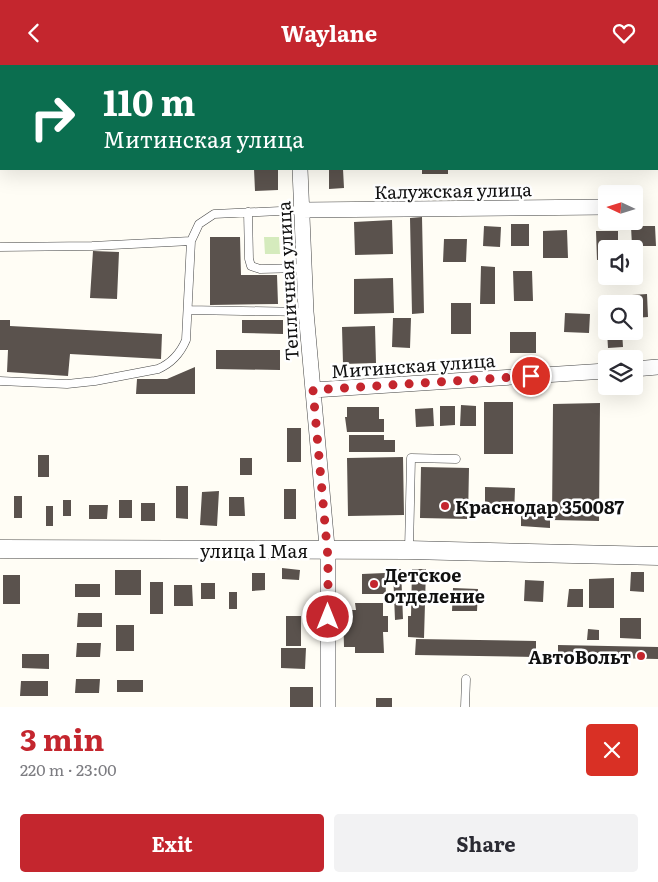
<!DOCTYPE html>
<html lang="en">
<head>
<meta charset="utf-8">
<style>
  body { margin:0; font-family:Literata,serif; background:#f2f2f3; color:#2b2b33; height:100vh; display:flex; flex-direction:column; font-size:19px; white-space:nowrap }
  * { box-sizing:border-box; margin:0 }
  p { font-size:16px; color:#7c7c81 }
  .icon { flex:none; width:28px; height:28px; fill:none; stroke:currentColor; stroke-width:2; stroke-linecap:round; stroke-linejoin:round }
  .map { position:relative; height:642px; overflow:hidden }
  .details { display:flex; flex-direction:column; background:#fff; flex:1 }
  .details>* { flex:none }
  .hud { position:absolute; left:0px; top:0px; width:659px; height:105px; box-shadow:0 5px 20px #0002; background:#0b6e4f; color:#fff; overflow:hidden }
  .needle { width:32px; rotate:274deg }
  .buttons { position:absolute; left:598px; top:120px; display:grid; gap:10px }
  .buttons a { display:grid; place-items:center; width:45px; height:45px; border-radius:5px; background:#fff; box-shadow:0 5px 20px #0002; font-size:25px }
  .pin { position:absolute; display:grid; place-items:center; width:42px; height:42px; color:#fff; margin:-21px; border:2px solid #fff; border-radius:50%; box-shadow:0 1px 5px #0007 }
  .me { position:absolute; width:55px; margin:-28px; rotate:0deg; stroke-linejoin:round; filter:drop-shadow(0 0 4px #0008) }
  .turn { display:flex; align-items:center; gap:18px; height:105px; padding:0 20px; font-size:22px }
  .turn .icon { width:65px; height:65px; stroke-width:2.5 }
  .turn b { display:block; font-size:35px; line-height:42px }
  .round { display:grid; place-items:center; flex:none; width:52px; height:52px; border-radius:5px; background:#f2f2f3 }
  .head { display:flex; align-items:center; justify-content:space-between; height:85px; padding:0 20px }
  h1 { font-size:30px; font-weight:700; line-height:38px; color:#c4262e }
  .primary-button { display:flex; gap:10px; margin-top:auto; padding:10px 20px }
  .primary-button a { flex:1; height:58px; border-radius:5px; background:#c4262e; color:#fff; font-size:20px; font-weight:700; line-height:58px; text-align:center }
  .primary-button a+a { background:#f2f2f3; color:#2b2b33 }
  header { display:flex; justify-content:space-between; align-items:center; height:65px; padding:0 20px; background:#c4262e; color:#fff; font-size:22px; font-weight:700 }
  .map>svg:first-child { display:block }
  .green { fill:#d5ebbd }
  .building { fill:#5a524d }
  .lines { fill:none; stroke-linecap:round; stroke-linejoin:round }
  .service-casing { stroke:#444; stroke-width:9 }
  .minor-casing { stroke:#444; stroke-width:16 }
  .tertiary-casing { stroke:#444; stroke-width:19 }
  .service { stroke:#fff; stroke-width:8 }
  .minor { stroke:#fff; stroke-width:15 }
  .tertiary { stroke:#fff; stroke-width:18 }
  .route { stroke:#c4262e; stroke-width:9; stroke-dasharray:0 16.2 }
  .poi-dot { fill:#c4262e; stroke:#fff; stroke-width:2 }
  .labels { text-anchor:middle; dominant-baseline:central; stroke-width:5; stroke-linejoin:round; paint-order:stroke }
  .street-label { font-size:18px; fill:#111; stroke:#fff }
  .poi-label { font-size:18px; font-weight:bold; fill:#111; stroke:#fff; text-anchor:start }
</style>
</head>
<body>
<header><svg class="icon" aria-label="back" viewBox="0 0 24 24"><path d="M15 5l-7 7 7 7"/></svg>Waylane<svg class="icon" aria-label="heart" viewBox="0 0 24 24"><path d="M12 20l-8-8c-3-5 5-10 8-4 3-6 11-1 8 4z"/></svg></header>
<div class="map">
<svg width="658" height="642" viewBox="0 0 658 642">
  <rect width="100%" height="100%" fill="#fffdf5"/>
  <!-- green -->
  <path class="green" d="M264,172H279L280,189H265Z"/>
  <!-- building -->
  <path class="building" d="M254,104H278V125L255,126Z
    M329,104H343L344,123L329,124Z
    M422,104H448V109H422Z
    M422,152L424,248L412,249L410,153Z
    M392,155L393,189L355,190L354,157Z
    M511,159H529V181H511Z
    M484,161L501,162L500,182L483,181Z
    M631,161H655L656,181H632Z
    M567,165L568,193H543V166Z
    M596,166H618V184H606V194L597,195Z
    M210,172H240L241,210H277L278,239L210,240Z
    M444,174H467L466,197H443Z
    M93,186L119,187L117,234L90,233Z
    M481,201L495,202V239H480Z
    M513,206H532L533,236H514Z
    M393,213L394,248L354,249V214Z
    M647,229L648,252L634,253L632,230Z
    M451,238H471V269H451Z
    M565,248L590,249L589,268L564,267Z
    M393,253H411L410,283L392,282Z
    M0,255H10V261L162,269L161,294L70,289L68,311L7,307L8,285H0Z
    M242,255H283V269L242,268Z
    M375,261L376,298L343,299L342,262Z
    M607,266H622L623,282L608,283Z
    M510,267H536V288H510Z
    M216,285H280V305L216,304Z
    M195,302V329H136L137,314H167Z
    M484,337H513V389H484Z
    M600,338L599,456L552,455L553,339Z
    M461,340L476,341V361H460Z
    M440,341H455V360L440,361Z
    M347,342H379V354H384V367H347L345,352H347Z
    M433,343L434,361L416,362L415,344Z
    M287,363H301V397H287Z
    M349,370H384V375H395V387H349Z
    M38,390H49V412H38Z
    M403,392L404,450L348,451L347,393Z
    M240,393H252V410H240Z
    M421,402L469,403L468,454L420,453Z
    M176,421H188V454L176,453Z
    M485,422L515,423L514,451L485,450Z
    M284,424H296V454H284Z
    M219,426L217,461L200,460L202,427Z
    M14,431H22V453H14Z
    M229,432H244L245,451H229Z
    M63,435H71V451H63Z
    M119,435H132V453H119Z
    M141,438H155V456H141Z
    M89,440H108L107,454H89Z
    M46,441H53V461H46Z
    M521,450L550,451V463L521,461Z
    M282,503L300,505L299,515L282,514Z
    M401,504L403,554L395,555L393,505Z
    M412,504H426L424,573L408,572V551H411Z
    M115,505H141V530H115Z
    M631,507H644V527L630,526Z
    M252,508H265V525L252,526Z
    M385,508L386,529H362V509Z
    M3,510H20V539H3Z
    M614,513V543H589V514Z
    M525,515L544,516L543,537L524,536Z
    M150,517H163V549H150Z
    M201,518H215V534H201Z
    M75,519H100V532H75Z
    M174,520H192L193,541H174Z
    M453,523L478,524L477,546H452Z
    M569,524H583V542H567Z
    M229,527H237V544H229Z
    M355,538H383V551H388V567H383L384,588H355V582H344L343,545H356Z
    M78,548H102V562H77Z
    M286,551H301V581H286Z
    M620,553H641V574L620,573Z
    M116,560H134V586H116Z
    M588,564L599,565V575H587Z
    M416,574L536,576V592L415,590Z
    M77,578H101L100,592H76Z
    M558,580L658,582V594L558,592Z
    M281,583H306L305,604L281,603Z
    M22,589H49V604L22,603Z
    M76,614H100L99,628H75Z
    M117,615H143V627H117Z
    M21,616H48V631H20Z
    M290,622H313V642H290Z
    M376,633H392V642H376Z"/>
  <g class="lines">
    <!-- service casing -->
    <g class="service-casing">
      <path id="service" d="M248,147L249,194L251,201L260,204L303,203
        M0,182L92,181L191,176
        M188,245L306,247
        M0,316L67,319L95,316L158,304C172,298 180,289 186,275L191,176L199,159L214,149L301,145
        M409,485L411,393L456,394
        M465,642L466,614"/>
    </g>
    <!-- minor casing -->
    <g class="minor-casing">
      <path id="minor" d="M296,0V1
        M300,104L306,247L328,493V642
        M301,145L606,142
        M634,304L658,302
        M313,325L606,306"/>
    </g>
    <!-- tertiary casing -->
    <g class="tertiary-casing">
      <path id="tertiary" d="M0,484L409,485L658,491"/>
    </g>
    <!-- service -->
    <use href="#service" class="service"/>
    <!-- minor -->
    <use href="#minor" class="minor"/>
    <!-- tertiary -->
    <use href="#tertiary" class="tertiary"/>
  </g>
  <g class="lines">
    <!-- route -->
    <path class="route" d="M328,552V493L313,325L531,311"/>
  </g>
  <!-- markers -->
  <g class="poi-dot">
    <circle cx="445" cy="441" r="5"/>
    <circle cx="374" cy="519" r="5"/>
    <circle cx="641" cy="591" r="5"/>
  </g>
  <g class="labels">
    <!-- street labels -->
    <g class="street-label">
      <text transform="translate(453 125) rotate(-1)">Калужская улица</text>
      <text transform="translate(287 216) rotate(-93)">Тепличная улица</text>
      <text transform="translate(413 300) rotate(-4)">Митинская улица</text>
      <text x="254" y="485">улица 1 Мая</text>
    </g>
    <!-- poi labels -->
    <g class="poi-label">
      <text x="455" y="441">Краснодар 350087</text>
      <text x="384" y="509">Детское<tspan x="384" dy="21">отделение</tspan></text>
      <text x="631" y="591" text-anchor="end">АвтоВольт</text>
    </g>
  </g>
</svg>
<div class="buttons">
<a><svg class="needle" viewBox="-14 -14 28 28"><path d="M0-13l5 13h-10z" fill="#e53935"/><path d="M0 13l5-13h-10z" fill="#7c7c81"/></svg></a>
<a><svg class="icon" aria-label="sound" viewBox="0 0 24 24"><path d="M4 9h4l5-4v14l-5-4H4zM17 9q2 3 0 6"/></svg></a>
<a><svg class="icon" aria-label="search" viewBox="0 0 24 24"><circle cx="10" cy="10" r="6"/><path d="M15 15l6 6"/></svg></a>
<a><svg class="icon" aria-label="layers" viewBox="0 0 24 24"><path d="M12 4l9 5-9 5-9-5zM3 14l9 5 9-5"/></svg></a>
</div>
<div class="pin" style="left:531px;top:311px;background:#d93025"><svg class="icon" aria-label="arrive" viewBox="0 0 24 24"><path d="M6 21V4h12l-3 4 3 4H6"/></svg></div>
<svg class="me" style="left:328px;top:552px" viewBox="-20 -20 40 40"><circle r="17" fill="#c4262e" stroke="#fff" stroke-width="3"/><path d="M0-11L8 9 0 5-8 9z" fill="#fff"/></svg>
<div class="hud">
<div class="turn"><svg class="icon" aria-label="right" viewBox="0 0 24 24"><path d="M7 20v-9h11M14 6l5 5-5 5"/></svg><div><b>110 m</b>Митинская улица</div></div>
</div>
</div>
<section class="details">
<div class="head"><div><h1>3 min</h1><p>220 m · 23:00</p></div><a class="round" style="background:#d93025;color:#fff"><svg class="icon" aria-label="close" viewBox="0 0 24 24"><path d="M6 6l12 12M18 6L6 18"/></svg></a></div>
<div class="primary-button"><a>Exit</a><a>Share</a></div>
</section>
</body>
</html>
